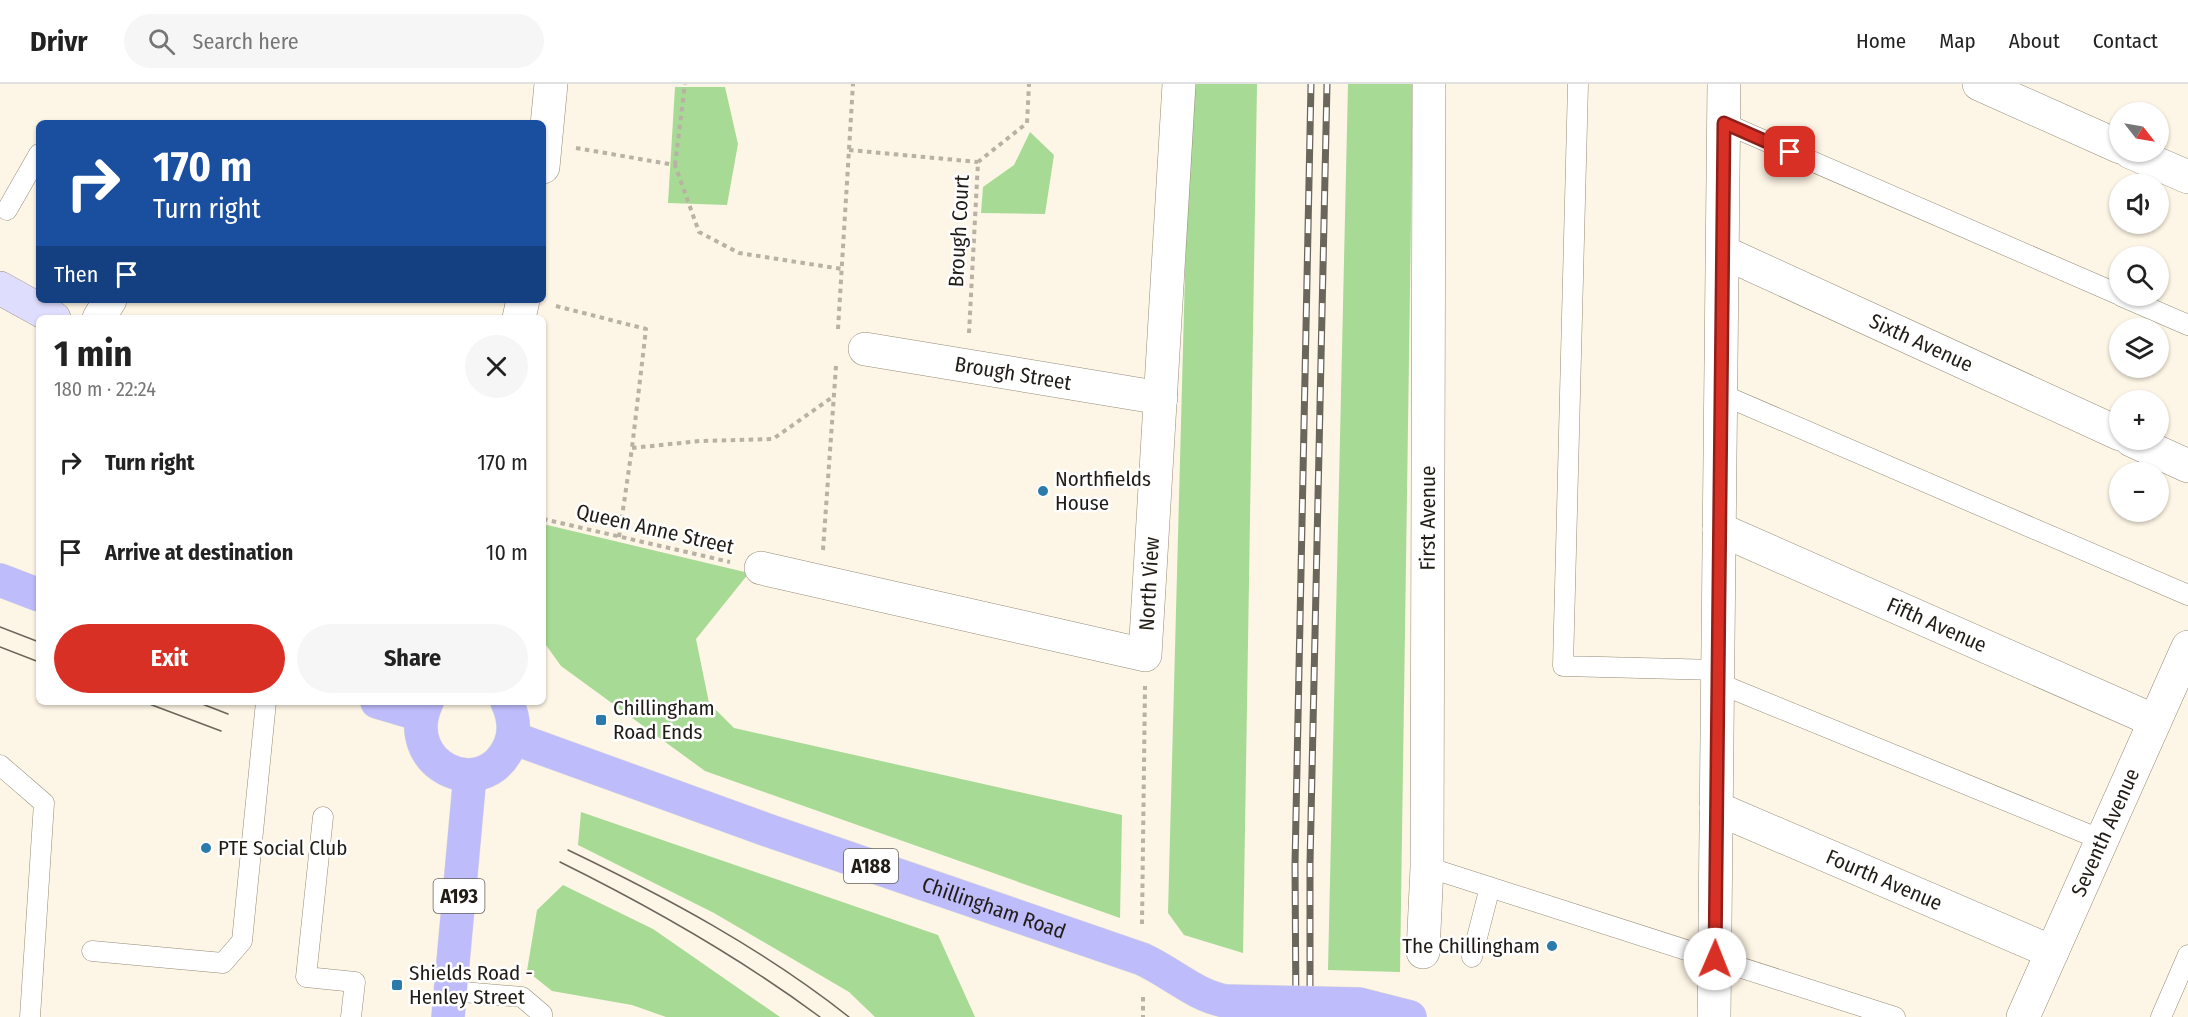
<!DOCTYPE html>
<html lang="en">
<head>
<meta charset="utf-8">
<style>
  body { margin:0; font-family:"Fira Sans Condensed",sans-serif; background:#f6f6f6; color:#222; height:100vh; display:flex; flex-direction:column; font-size:22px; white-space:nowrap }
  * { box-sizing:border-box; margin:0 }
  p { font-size:20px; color:#767676 }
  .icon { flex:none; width:33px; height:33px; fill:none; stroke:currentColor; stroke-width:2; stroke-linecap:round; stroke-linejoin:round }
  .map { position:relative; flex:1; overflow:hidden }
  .drawer { position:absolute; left:36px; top:231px; width:510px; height:390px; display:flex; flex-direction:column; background:#fff; border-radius:9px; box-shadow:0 2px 4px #0004 }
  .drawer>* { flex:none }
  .top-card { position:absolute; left:36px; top:36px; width:510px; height:183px; border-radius:9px; box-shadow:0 2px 4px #0004; background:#1a4fa0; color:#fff; overflow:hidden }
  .needle { width:39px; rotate:121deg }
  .tools { position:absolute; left:2109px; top:18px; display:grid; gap:12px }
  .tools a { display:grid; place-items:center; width:60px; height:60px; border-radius:50%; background:#fff; box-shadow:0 2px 4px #0004; font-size:30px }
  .pin { position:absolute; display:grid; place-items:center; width:51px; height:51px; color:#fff; margin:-26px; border-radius:12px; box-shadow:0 3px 9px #0006 }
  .me { position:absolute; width:66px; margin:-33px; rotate:1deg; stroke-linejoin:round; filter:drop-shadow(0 0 4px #0008) }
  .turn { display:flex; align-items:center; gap:21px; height:126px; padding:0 18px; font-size:27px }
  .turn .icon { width:78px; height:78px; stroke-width:2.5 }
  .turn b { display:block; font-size:42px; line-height:51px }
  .then { display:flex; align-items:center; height:57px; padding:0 18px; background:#0003; gap:12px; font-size:22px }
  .round { display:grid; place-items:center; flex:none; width:63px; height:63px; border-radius:32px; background:#f6f6f6 }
  .summary { display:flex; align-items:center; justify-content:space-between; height:102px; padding:0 18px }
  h1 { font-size:36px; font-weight:700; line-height:45px }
  .cta { display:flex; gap:12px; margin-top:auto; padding:12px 18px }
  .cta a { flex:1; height:69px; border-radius:36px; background:#d93025; color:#fff; font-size:24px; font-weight:700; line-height:69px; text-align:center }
  .cta a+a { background:#f6f6f6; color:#222 }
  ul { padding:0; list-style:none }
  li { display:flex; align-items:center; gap:18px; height:90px; padding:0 18px }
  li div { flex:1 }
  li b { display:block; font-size:22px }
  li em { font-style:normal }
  header { display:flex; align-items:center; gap:36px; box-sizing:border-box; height:84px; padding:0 30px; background:#fff; border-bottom:2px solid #e0e0e0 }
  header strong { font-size:28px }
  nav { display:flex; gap:33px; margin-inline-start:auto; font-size:21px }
  .search { width:420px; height:54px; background:#f6f6f6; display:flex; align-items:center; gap:15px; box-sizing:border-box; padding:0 21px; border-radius:33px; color:#767676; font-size:22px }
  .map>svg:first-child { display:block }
  .green { fill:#a7da94 }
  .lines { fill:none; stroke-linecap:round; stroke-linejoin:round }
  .lane-casing { stroke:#948b79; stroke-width:21 }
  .street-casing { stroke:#948b79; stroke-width:34 }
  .secondary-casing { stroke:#948b79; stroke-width:34 }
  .primary-casing { stroke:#dbdbda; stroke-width:34 }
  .path { stroke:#b8b1a4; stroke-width:4; stroke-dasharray:4.5 4.5; stroke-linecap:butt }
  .lane { stroke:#fff; stroke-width:20 }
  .street { stroke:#fff; stroke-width:33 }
  .secondary { stroke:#dfddfd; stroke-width:33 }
  .primary { stroke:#bebcfa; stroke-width:33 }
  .tram { stroke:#6b665c; stroke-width:1.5 }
  .rail-casing { stroke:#6b665c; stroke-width:7 }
  .rail { stroke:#fff; stroke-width:4.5; stroke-dasharray:14; stroke-linecap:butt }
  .primary-bridge-casing { stroke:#dbdbda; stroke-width:34; stroke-linecap:butt }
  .primary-bridge { stroke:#bebcfa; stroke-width:33 }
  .route-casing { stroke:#8d1f18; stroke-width:15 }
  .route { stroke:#d93025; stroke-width:10 }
  .poi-dot { fill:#2b7aac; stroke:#fff; stroke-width:2 }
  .labels { text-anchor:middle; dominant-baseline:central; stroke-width:5; stroke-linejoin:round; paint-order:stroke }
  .shield { fill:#fff; stroke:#64615c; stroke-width:1.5 }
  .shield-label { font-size:20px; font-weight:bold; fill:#211d16 }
  .street-label { font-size:21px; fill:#211d16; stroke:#fff }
  .poi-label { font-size:21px; fill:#211d16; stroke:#fff; text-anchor:start }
</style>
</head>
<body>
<header>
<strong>Drivr</strong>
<div class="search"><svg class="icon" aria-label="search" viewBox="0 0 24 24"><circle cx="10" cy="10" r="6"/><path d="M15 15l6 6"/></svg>Search here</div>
<nav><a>Home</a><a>Map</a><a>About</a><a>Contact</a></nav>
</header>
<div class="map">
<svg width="2188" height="933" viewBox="0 0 2188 933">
  <rect width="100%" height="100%" fill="#fdf5e5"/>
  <!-- green -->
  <path class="green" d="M1190,0H1257L1243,869L1184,851L1168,829Z
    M1348,0H1413L1400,888L1328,886Z
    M675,3H725L738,60L727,121L668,119Z
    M1030,48L1054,71L1045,130L981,129L983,103L1014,81Z
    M543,440L749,489L696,555L709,619L734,644L1122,731L1120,834L705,687L561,582L543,557Z
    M581,728L938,851L975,933H875L849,908L714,829L578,761Z
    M563,801L653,845L780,933H666L632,921L552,907L527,887L537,826Z"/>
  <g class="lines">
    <!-- lane casing -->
    <g class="lane-casing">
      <path id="lane" d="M1578,0L1563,582L1718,586
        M1724,39L2120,211
        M7,126L39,70
        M2121,212L2188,241
        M1723,311L2188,511
        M1718,599L2102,756
        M0,681L44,719L30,933
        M323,733L306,893L355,898L351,933
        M1427,783L1895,933
        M92,867L223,879L242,857L266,618
        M1472,873L1490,803
        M451,907L522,913L542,930V933
        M2161,933L2188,871"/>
    </g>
    <!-- street casing -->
    <g class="street-casing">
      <g id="street">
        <path d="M1979,0L2120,63"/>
        <path d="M2130,68L2188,93"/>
        <path d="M543,83L551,0"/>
        <path id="s1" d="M1723,168L2120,350"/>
        <path d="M99,234L110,216"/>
        <path d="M519,234L523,216"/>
        <path id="s2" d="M865,265L1161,314"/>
        <path d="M2131,356L2188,382"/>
        <path id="s3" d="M1719,445L2155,637"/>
        <path id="s4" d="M761,484L1145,571L1179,0"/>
        <path id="s5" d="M1716,724L2052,868"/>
        <path id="s6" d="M1423,868L1427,783L1429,0"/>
        <path d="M1714,933L1724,0"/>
        <path id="s7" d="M2023,933L2188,563"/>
      </g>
    </g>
    <!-- secondary casing -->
    <g class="secondary-casing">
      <path id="secondary" d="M0,204L54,234"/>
    </g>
    <!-- primary casing -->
    <g class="primary-casing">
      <g id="primary">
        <path d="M0,496L39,511"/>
        <path d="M377,618L421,631"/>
        <path d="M427,618C398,680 482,721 509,663C516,648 514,633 507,618"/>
        <path id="s8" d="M513,654L770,747L1142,875C1171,888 1194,911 1225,917"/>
        <path d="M1359,920L1410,933"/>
        <path d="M448,933L470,691"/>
      </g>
    </g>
    <!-- path -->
    <path class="path" d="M576,64L675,81L699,148L739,169L842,185
      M849,66L978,78
      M675,81L685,0
      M556,222L646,245L632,364
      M838,245L853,0
      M969,249L978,78L1027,39L1029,0
      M543,435L730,478
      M619,453L632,364L700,357L773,355L834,312
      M823,466L836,282
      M1142,840L1145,602
      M1143,913V933"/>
    <!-- lane -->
    <use href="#lane" class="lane"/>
    <!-- street -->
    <use href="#street" class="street"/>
    <!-- secondary -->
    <use href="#secondary" class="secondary"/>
    <!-- primary -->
    <use href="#primary" class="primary"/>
    <!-- tram -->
    <path class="tram" d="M0,543L39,558
      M0,563L39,578
      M144,618L221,647
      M197,618L228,630
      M568,766C666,813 763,865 849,933
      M560,778C651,823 739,873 820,933"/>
    <!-- rail casing -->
    <g class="rail-casing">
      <path id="rail" d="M1296,933L1295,780L1311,0
        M1310,933V780L1327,0"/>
    </g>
    <!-- rail -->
    <use href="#rail" class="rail"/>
    <!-- primary-bridge casing -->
    <g class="primary-bridge-casing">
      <path id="primary-bridge" d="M1225,917L1359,920"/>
    </g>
    <!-- primary-bridge -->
    <use href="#primary-bridge" class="primary-bridge"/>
  </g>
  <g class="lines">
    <!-- route casing -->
    <g class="route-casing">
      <path id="route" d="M1715,875L1724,39L1790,68"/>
    </g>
    <!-- route -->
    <use href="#route" class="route"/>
  </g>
  <!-- markers -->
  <g class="poi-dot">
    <circle cx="1043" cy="407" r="6"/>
    <rect x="595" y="630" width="12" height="12" rx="3"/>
    <circle cx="206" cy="764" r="6"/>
    <circle cx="1552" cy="862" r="6"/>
    <rect x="391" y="895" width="12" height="12" rx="3"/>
  </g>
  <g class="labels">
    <!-- shield labels -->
    <g class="shield">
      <rect x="844" y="765" width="54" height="34" rx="4.5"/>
      <rect x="433.5" y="795" width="51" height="34" rx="4.5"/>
    </g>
    <g class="shield-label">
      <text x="871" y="782">A188</text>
      <text x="459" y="812">A193</text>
    </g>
    <!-- street labels -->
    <g class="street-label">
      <text transform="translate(959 147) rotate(-87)">Brough Court</text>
      <text stroke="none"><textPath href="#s1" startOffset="218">Sixth Avenue</textPath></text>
      <text stroke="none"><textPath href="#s2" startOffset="150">Brough Street</textPath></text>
      <text stroke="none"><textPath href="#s6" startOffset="434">First Avenue</textPath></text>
      <text transform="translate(655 445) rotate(13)">Queen Anne Street</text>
      <text stroke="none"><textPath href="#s4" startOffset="465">North View</textPath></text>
      <text stroke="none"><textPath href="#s3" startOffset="238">Fifth Avenue</textPath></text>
      <text stroke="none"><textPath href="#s7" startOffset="202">Seventh Avenue</textPath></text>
      <text stroke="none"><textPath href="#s5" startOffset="183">Fourth Avenue</textPath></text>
      <text stroke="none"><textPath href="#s8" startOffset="510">Chillingham Road</textPath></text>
    </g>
    <!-- poi labels -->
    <g class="poi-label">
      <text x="1055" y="395">Northfields<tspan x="1055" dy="24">House</tspan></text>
      <text x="613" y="624">Chillingham<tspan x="613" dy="24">Road Ends</tspan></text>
      <text x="218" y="764">PTE Social Club</text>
      <text x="1540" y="862" text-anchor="end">The Chillingham</text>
      <text x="409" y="889">Shields Road -<tspan x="409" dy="24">Henley Street</tspan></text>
    </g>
  </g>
</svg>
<div class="tools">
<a><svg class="needle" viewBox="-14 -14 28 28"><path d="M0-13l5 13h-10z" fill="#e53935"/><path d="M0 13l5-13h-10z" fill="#767676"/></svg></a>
<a><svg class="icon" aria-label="sound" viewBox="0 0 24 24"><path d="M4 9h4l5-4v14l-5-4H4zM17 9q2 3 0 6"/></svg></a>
<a><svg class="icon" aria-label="search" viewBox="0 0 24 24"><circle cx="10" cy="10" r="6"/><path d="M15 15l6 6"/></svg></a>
<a><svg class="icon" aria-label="layers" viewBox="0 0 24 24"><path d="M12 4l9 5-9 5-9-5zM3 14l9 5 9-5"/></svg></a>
<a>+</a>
<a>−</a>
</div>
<div class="pin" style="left:1790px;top:68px;background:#d93025"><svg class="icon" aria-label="arrive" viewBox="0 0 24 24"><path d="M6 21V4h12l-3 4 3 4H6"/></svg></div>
<svg class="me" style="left:1715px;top:875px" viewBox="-20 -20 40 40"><circle r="19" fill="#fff"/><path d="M0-13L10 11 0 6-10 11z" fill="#d93025"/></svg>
<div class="top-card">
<div class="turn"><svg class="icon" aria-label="right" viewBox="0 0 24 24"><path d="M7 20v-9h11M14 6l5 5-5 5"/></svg><div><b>170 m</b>Turn right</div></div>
<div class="then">Then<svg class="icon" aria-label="arrive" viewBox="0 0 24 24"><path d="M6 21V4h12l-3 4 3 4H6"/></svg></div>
</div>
<section class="drawer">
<div class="summary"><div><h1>1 min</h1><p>180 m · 22:24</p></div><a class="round"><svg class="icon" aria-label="close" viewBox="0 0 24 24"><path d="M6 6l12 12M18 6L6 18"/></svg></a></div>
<ul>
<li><svg class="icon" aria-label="right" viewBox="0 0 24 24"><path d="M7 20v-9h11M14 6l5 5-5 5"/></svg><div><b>Turn right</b></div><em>170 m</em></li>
<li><svg class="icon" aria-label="arrive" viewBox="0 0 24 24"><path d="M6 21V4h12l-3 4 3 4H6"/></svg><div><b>Arrive at destination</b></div><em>10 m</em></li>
</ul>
<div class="cta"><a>Exit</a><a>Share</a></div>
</section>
</div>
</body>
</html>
